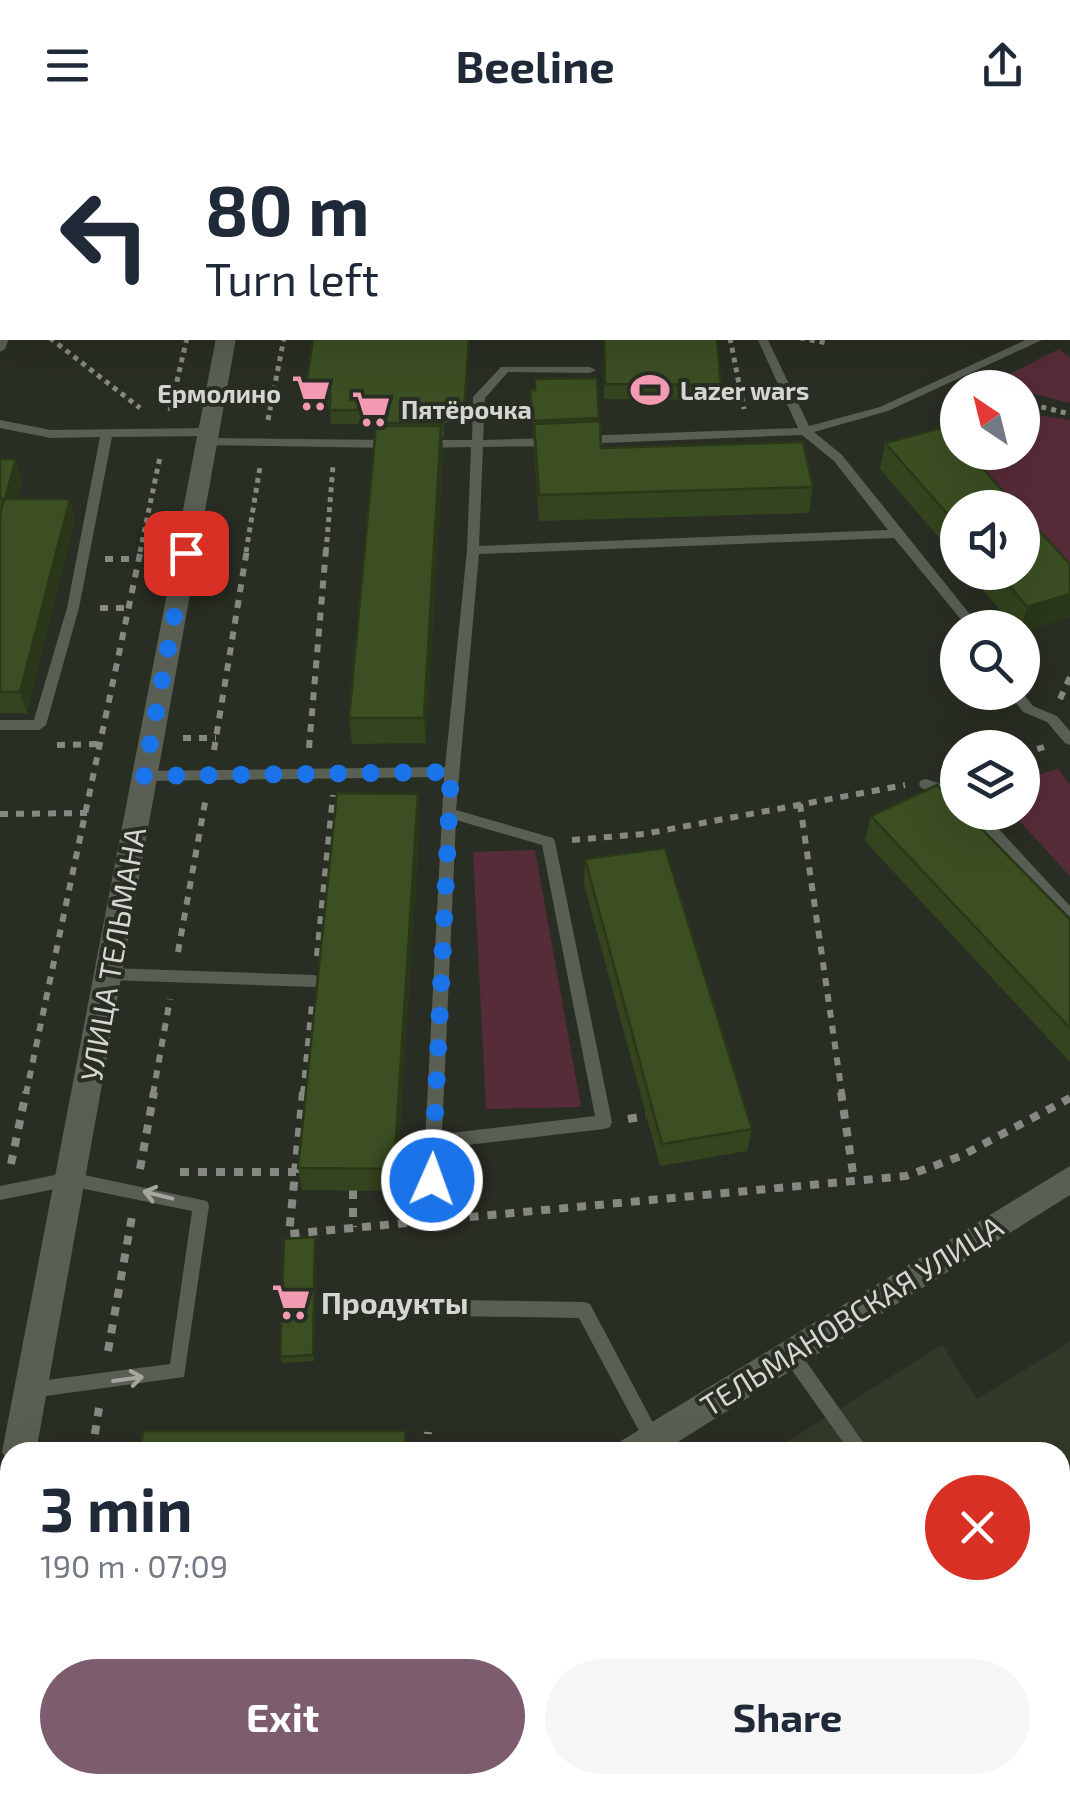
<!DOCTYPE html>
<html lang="en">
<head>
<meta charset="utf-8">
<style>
  body { margin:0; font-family:"Exo 2",sans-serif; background:#f6f6f7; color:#1f2937; height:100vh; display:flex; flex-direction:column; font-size:38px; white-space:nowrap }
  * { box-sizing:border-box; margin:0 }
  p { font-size:32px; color:#747a83 }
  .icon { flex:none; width:55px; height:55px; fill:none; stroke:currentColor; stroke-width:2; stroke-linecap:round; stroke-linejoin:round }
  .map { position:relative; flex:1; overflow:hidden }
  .side { position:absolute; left:0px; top:1312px; width:1070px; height:352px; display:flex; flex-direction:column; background:#fff; border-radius:30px 30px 0 0; box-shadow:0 10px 40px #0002 }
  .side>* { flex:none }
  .guide { position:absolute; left:0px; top:0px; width:1070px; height:210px; box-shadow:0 10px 40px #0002; background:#fff; color:#1f2937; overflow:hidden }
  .needle { width:65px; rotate:325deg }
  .fabs { position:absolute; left:940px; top:240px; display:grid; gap:20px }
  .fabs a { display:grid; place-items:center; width:100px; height:100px; border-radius:50%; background:#fff; box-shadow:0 10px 40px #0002; font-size:50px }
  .pin { position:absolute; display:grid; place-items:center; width:85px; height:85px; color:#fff; margin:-42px; border-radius:20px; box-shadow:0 5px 15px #0006 }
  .me { position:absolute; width:110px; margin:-55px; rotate:2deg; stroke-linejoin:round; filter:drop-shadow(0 0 8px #0008) }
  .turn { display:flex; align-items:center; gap:35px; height:210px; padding:0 40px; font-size:45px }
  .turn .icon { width:130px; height:130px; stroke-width:2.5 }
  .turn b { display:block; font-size:70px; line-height:85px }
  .round { display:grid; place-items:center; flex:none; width:105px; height:105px; border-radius:52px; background:#f6f6f7 }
  .head { display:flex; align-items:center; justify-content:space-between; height:170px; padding:0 40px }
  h1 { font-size:60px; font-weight:700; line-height:75px }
  .action { display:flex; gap:20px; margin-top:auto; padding:20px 40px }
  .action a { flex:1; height:115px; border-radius:60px; background:#7d5c6e; color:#fff; font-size:40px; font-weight:700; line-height:115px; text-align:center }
  .action a+a { background:#f6f6f7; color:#1f2937 }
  header { display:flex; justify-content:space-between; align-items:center; height:130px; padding:0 40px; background:#fff; font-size:45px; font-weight:700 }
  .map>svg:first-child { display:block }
  .built { fill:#323929 }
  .green { fill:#572c39 }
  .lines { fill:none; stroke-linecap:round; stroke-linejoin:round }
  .path-far2 { stroke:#858981; stroke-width:5; stroke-dasharray:5 5; stroke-linecap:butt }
  .path-far1 { stroke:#858981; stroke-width:6; stroke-dasharray:8 8; stroke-linecap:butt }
  .path { stroke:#858981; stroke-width:8; stroke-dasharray:9 9; stroke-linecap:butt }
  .service { fill:#595f53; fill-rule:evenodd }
  .minor { fill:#595f53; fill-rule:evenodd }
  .secondary { fill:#595f53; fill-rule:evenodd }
  .wall { fill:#34441e }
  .shaded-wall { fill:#2a3718 }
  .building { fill:#3c4f23; stroke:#2a3718; stroke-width:2.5 }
  .oneway { stroke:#a3a79f }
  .route { stroke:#1a73e8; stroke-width:18; stroke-dasharray:0 32.4 }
  .labels { text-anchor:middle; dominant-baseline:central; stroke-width:8; stroke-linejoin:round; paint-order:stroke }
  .far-poi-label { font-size:25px; font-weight:bold; fill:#d4d7d1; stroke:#292e24; text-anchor:start }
  .street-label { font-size:30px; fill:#d4d7d1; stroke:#292e24 }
  .poi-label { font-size:30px; font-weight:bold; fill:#d4d7d1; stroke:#292e24; text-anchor:start }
</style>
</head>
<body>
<header><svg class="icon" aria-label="menu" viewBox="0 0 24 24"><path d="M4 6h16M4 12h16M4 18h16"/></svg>Beeline<svg class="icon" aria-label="share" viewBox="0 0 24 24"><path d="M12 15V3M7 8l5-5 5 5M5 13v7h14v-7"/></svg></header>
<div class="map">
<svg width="1070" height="1663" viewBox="0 0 1070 1663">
  <rect width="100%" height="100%" fill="#292e24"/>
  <!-- built -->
  <path class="built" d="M1070,1212V1663H211L224,1655H1060V1322H770L942,1215L977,1269Z"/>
  <!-- green -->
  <path class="green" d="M1059,219L1070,228V273L1023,261L1022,258L992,253Z
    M1023,283L1070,290V447L1023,396L1022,378L1005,377L946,313L957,308L958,322H1022Z
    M1058,639L1070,654V746L1012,683L1022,682L1023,649Z
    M535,720L581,977L486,979L473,722Z"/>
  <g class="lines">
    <!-- path-far2 -->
    <path class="path-far2" d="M440,2L444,0
      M0,146L2,139
      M50,208L140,278
      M730,208L744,279
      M800,208L827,213
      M1022,272L1070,284
      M170,281L187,208
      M268,290L284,208
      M140,422L160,327
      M246,422L260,337
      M326,422L333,336"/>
    <!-- path-far1 -->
    <path class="path-far1" d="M105,429H139
      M100,478H128
      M1060,569L1070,547
      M183,608H216
      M57,615L100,614
      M309,618L326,419
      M214,620L247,419
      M1022,624L1044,617
      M800,674L842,964
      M0,684L87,683
      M572,710L644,704L905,655
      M178,822L206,667
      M317,826L333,665
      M26,964L141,419
      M153,964L170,869
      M303,964L312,874"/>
    <!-- path -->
    <path class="path" d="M303,962L289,1104L906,1046L961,1026L1070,968
      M841,962L854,1050
      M628,989L646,986
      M11,1034L26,962
      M140,1039L154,962
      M180,1042H296
      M353,1060V1097
      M108,1221L132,1086
      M92,1322L99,1278
      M427,1322L428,1302"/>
    <!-- service -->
    <path class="service" d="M172,0H182L180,2H172Z
      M585,0H595V2H586Z
      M663,0H673L674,2H665Z
      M955,0H965L967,2H957Z
      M0,45H2V51H0Z
      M0,97H2V103H0Z
      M1068,118H1070V127L1068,126Z
      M1068,196H1070V204H1068Z
      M2,205V208H9L5,219L0,222V206Z
      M757,208H767L809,296L880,277L1030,208H1043L1042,210L888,281L814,302L842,325L981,498H968L894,408L479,424L456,680L553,708L555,712L612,992L610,997L604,999L442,1018L440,1050L438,1055L432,1057L426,1055L424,1050L425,1012L444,647L145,651L138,646L145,641L445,637L467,420L471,317L425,318L419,314L425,310H472L473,267L501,237H590L596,240L590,243L508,242L485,268L483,310L552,308L558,312L552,316L483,317L479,416L888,400L834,331L802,305L580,314L574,310L580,306L798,298ZM456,690L542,715L595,986L442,1004Z
      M0,290L51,300L208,298L214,302L208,306L112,307L79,478L46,595L39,600H0V590H34L67,478L100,307L51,308L0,298Z
      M206,308L392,310L398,314L392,318L202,315L200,312Z
      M1008,562H1022L1033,576L1057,586L1070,601V615L1065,613L1047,592L1023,582Z
      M926,649L958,660V671L921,658L919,654L921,650Z
      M967,682H983L1070,776V792L1065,790Z
      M108,838L314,845L319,847L322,851L319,855L314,857L108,850L103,848L100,844L103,840Z
      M70,1042L207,1071L209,1076L184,1247L31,1268L25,1266L22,1260L25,1254L31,1252L170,1234L192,1081L70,1056L0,1070V1056Z
      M392,1169L584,1172L590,1174L659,1304L662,1310L659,1316L653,1319L647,1316L579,1188L392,1185L386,1183L383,1177L386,1171Z
      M790,1215L796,1217L870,1322H850L784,1229L781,1223L784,1217Z
      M1070,1461V1483L1060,1488V1466Z
      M1060,1573L1070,1580V1606L1060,1599Z"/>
    <!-- minor -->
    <path class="minor" d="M1070,1036V1065L662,1322H617L621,1311Z
      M38,1655H95L91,1663H34Z"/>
    <!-- secondary -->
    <path class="secondary" d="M255,0H273V2H256Z
      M216,208H236L36,1322H10V1335L2,1322Z
      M10,1350V1430L0,1434V1354Z"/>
  </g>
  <!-- wall -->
  <path class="wall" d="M0,0H131L130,2H2V20H0Z
    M697,0H773L775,2H698Z
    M870,0H952L954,2H872Z
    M470,208L465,292L444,293V307H442L443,322L426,613L352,614L349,588L379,294H331L330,277L307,278L305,264Z
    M604,208L721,255L720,270L604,269Z
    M597,248L601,318L813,357L809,383L539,391L530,260Z
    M885,313L958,378V430L880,339Z
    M0,329L22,350L17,369L75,390L27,583H0Z
    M1070,434L1022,498H1015L968,442H1022Z
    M418,664L420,689L396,1061L302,1060L298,1038Z
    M871,686L1070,789V932L865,711Z
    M585,729L752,999L747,1021L660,1036L584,754Z
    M315,1107L316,1113L314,1231L282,1233L280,1227Z"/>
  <!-- shaded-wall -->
  <path class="shaded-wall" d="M469,208H470L465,292L464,279Z
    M441,296L443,322L426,613L424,588Z
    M16,329L22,350L11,389L5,369Z
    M70,369L75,390L27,583L20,562Z
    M1070,464V487L1022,502V498H1021L1027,477Z
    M418,664L420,689L396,1061L394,1039Z
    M315,1107L316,1113L314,1231L313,1225Z"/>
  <!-- building -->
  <path class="building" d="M325,0H378V2H325Z
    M510,0H567V2H510Z
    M715,0H773L775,2H716Z
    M901,0H952L954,2H903Z
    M313,208H469L464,279H444L443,293H379L380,280H329L331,264H305Z
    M604,208H717L721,255L605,254Z
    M597,248L599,288L533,291L530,260H535V249Z
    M600,291L601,318L803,312L813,357L539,365L534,294Z
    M376,296H441L424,588H349Z
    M945,297L958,311V322H968L1018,378H958V396L885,313Z
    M0,329H16L5,369H0Z
    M4,369H70L20,562H0V384Z
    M1022,382L1070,434V464L1027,477L998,442H1022Z
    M937,655L958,675V682H965L1070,789V898L871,686Z
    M337,663L418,664L394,1039L298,1038Z
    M665,718L752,999L662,1014L585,729Z
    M315,1107L313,1225L280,1227L284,1109Z
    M143,1301H406L403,1322H140Z
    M281,1655H291L296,1663H270Z
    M418,1655H472L477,1663H408Z"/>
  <!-- one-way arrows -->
  <defs><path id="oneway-shaft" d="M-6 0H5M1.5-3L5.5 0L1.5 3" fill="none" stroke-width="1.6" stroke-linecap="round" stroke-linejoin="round" transform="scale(2.5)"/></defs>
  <g class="oneway">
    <use href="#oneway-shaft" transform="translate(158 1065) rotate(-166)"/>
    <use href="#oneway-shaft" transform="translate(128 1249) rotate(-8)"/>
  </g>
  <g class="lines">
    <!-- route -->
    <path class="route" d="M186,423L144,646L451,642L432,1050"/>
  </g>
  <!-- icons -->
  <defs>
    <g id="stadium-bare" transform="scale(3)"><path d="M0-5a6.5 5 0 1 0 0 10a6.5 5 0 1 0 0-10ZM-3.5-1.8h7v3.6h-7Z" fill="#f19ab2" stroke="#292e24" stroke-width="2.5" paint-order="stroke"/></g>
    <g id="supermarket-bare" transform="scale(3)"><path d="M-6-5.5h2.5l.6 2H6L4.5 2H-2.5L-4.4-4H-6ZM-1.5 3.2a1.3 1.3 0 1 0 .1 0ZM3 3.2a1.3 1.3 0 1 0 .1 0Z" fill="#f19ab2" stroke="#292e24" stroke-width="2.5" paint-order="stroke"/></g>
  </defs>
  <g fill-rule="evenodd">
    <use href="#stadium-bare" x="650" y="260"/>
    <use href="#supermarket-bare" x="311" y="263"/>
    <use href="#supermarket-bare" x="371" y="279"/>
    <use href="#supermarket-bare" x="291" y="1172"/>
  </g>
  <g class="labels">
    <!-- far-poi labels -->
    <g class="far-poi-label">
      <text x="680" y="260">Lazer wars</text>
      <text x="281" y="263" text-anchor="end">Ермолино</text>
      <text x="401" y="279">Пятёрочка</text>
    </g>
    <!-- street labels -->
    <g class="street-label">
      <text transform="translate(112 824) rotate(-80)">УЛИЦА ТЕЛЬМАНА</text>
      <text transform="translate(851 1185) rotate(-32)">ТЕЛЬМАНОВСКАЯ УЛИЦА</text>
    </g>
    <!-- poi labels -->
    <g class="poi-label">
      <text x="321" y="1172">Продукты</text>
    </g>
  </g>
</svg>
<div class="fabs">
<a><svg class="needle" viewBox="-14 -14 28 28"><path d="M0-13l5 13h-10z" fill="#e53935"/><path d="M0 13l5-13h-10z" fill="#747a83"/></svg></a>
<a><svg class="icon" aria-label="sound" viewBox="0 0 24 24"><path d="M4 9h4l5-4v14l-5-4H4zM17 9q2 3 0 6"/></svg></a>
<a><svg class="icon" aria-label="search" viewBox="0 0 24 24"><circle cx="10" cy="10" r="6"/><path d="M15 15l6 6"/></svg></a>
<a><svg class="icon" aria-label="layers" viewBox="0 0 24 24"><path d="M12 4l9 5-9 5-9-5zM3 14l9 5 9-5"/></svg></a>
</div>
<div class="pin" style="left:186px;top:423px;background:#d93025"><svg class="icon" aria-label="arrive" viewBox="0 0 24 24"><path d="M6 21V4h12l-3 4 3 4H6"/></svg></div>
<svg class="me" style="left:432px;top:1050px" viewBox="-20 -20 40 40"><circle r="17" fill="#1a73e8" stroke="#fff" stroke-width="3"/><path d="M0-11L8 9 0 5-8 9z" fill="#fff"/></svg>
<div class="guide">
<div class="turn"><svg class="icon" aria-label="left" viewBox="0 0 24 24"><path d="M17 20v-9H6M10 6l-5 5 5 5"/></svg><div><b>80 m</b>Turn left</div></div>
</div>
<section class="side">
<div class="head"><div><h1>3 min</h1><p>190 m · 07:09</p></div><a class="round" style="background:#d93025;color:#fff"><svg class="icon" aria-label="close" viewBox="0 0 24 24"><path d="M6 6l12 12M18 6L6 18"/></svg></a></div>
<div class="action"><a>Exit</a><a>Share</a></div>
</section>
</div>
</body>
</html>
